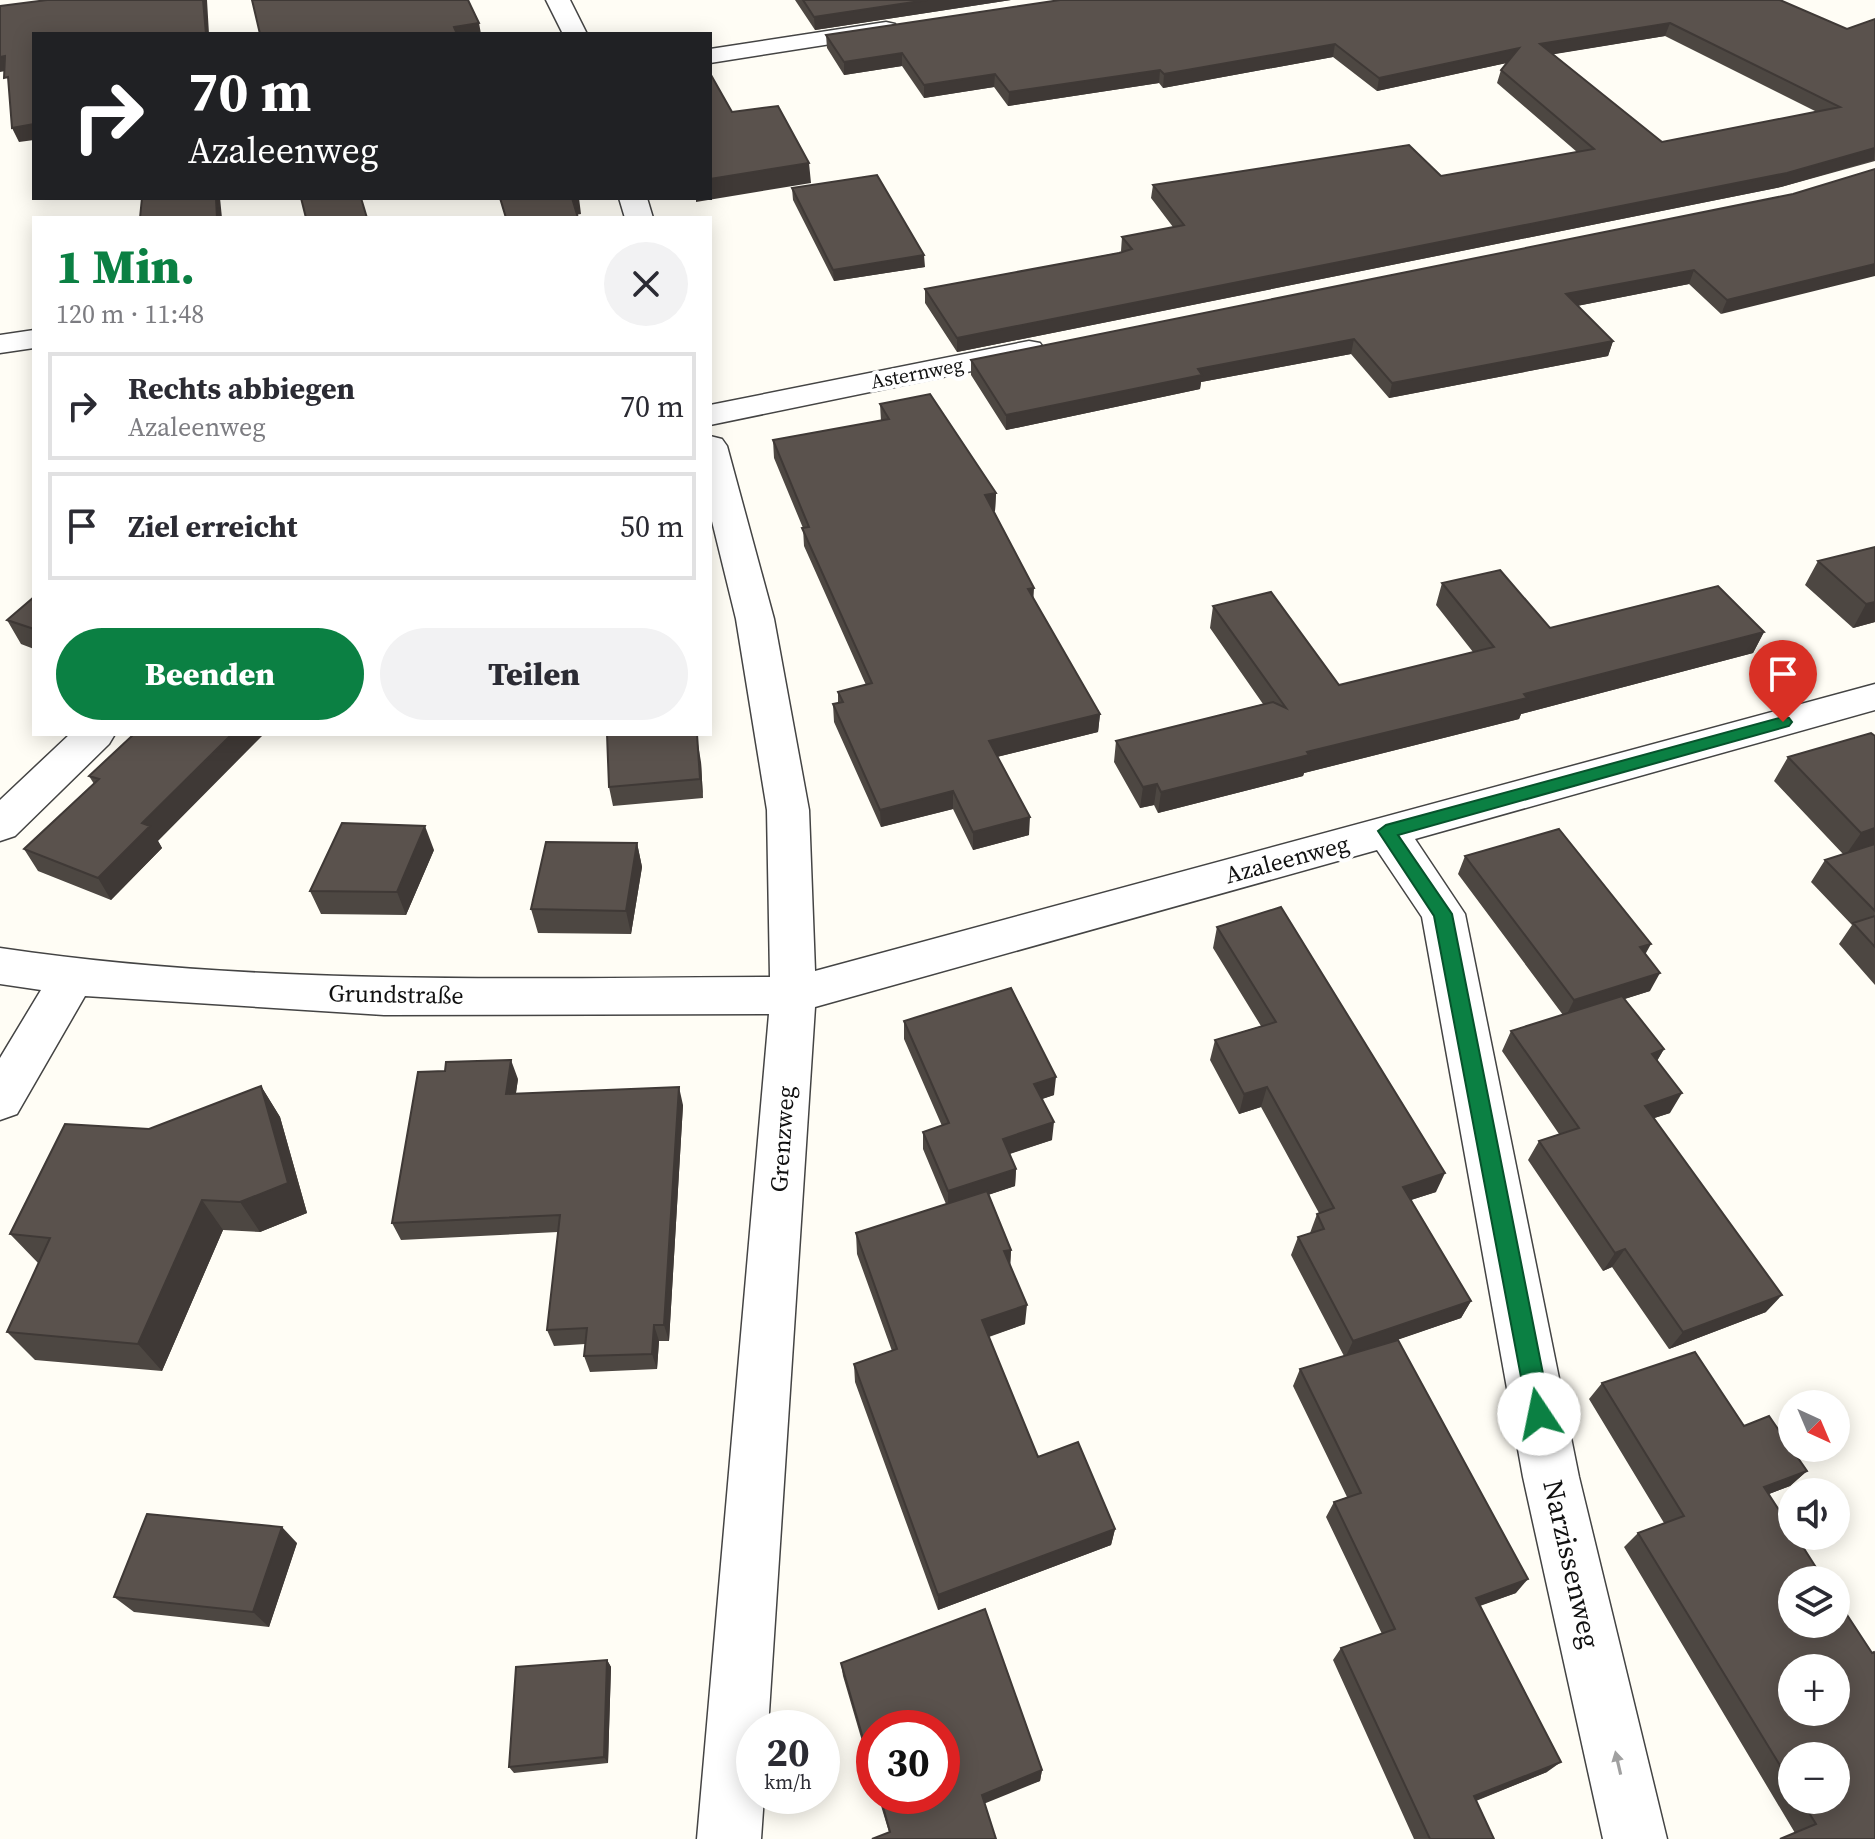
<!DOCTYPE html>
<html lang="de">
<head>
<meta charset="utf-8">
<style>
  body { margin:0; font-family:"Source Serif 4",serif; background:#f2f2f3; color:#2b2b33; height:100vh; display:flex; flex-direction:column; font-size:30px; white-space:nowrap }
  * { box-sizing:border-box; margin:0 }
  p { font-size:26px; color:#7c7c81 }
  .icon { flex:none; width:44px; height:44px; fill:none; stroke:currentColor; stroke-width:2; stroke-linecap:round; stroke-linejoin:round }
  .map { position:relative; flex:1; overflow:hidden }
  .details { position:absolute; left:32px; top:216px; width:680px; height:520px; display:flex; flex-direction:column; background:#fff; border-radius:0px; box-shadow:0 4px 20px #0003 }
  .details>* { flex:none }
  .guide { position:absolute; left:32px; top:32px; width:680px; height:168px; border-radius:0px; box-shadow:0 4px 20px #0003; background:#202124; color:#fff; overflow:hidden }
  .needle { width:52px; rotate:136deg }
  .buttons { position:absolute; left:1778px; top:1390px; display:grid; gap:16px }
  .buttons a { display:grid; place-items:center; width:72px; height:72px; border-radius:50%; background:#fff; box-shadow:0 4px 20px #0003; font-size:40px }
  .speed { position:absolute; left:736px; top:1710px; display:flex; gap:16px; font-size:40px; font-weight:700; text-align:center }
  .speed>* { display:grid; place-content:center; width:104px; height:104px; border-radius:50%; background:#fff; box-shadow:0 4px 20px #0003; line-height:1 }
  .speed small { font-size:20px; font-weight:400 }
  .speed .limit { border:12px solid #d22; background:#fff; color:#111 }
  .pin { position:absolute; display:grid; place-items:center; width:68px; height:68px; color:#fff; margin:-82px -34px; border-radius:50% 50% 50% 0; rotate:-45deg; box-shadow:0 0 8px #0007 }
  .pin .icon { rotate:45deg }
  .me { position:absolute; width:88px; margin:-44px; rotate:349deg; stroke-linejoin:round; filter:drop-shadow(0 0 6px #0008) }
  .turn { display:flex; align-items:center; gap:28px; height:168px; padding:0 24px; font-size:36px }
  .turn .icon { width:104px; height:104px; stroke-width:2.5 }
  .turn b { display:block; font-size:56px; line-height:68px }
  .round { display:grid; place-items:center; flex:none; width:84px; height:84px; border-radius:42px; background:#f2f2f3 }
  .summary { display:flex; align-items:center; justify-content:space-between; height:136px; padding:0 24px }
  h1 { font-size:48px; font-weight:800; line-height:60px; color:#0b8043 }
  .primary-button { display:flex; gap:16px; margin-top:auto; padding:16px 24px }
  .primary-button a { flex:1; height:92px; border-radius:48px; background:#0b8043; color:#fff; font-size:32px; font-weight:800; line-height:92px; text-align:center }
  .primary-button a+a { background:#f2f2f3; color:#2b2b33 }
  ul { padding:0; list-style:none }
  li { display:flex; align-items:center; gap:24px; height:108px; margin:0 16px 12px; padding:0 8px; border:4px solid #e1e1e2; border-radius:0px }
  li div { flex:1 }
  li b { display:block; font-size:30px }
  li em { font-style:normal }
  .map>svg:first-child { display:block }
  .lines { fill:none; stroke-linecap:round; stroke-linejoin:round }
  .street-casing { stroke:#444; stroke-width:3 }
  .street { fill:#fff; fill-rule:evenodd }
  .wall { fill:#4d4742; fill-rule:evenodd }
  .shaded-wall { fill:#3f3936 }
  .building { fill:#5a524d; stroke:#3f3936; stroke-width:2; fill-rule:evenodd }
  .oneway { fill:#a0a0a0 }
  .route { fill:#0b8043; stroke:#07532c; stroke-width:2 }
  .labels { text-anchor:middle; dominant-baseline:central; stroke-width:8; stroke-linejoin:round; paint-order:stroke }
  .far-street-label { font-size:20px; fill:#111; stroke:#fff }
  .street-label { font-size:24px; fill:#111; stroke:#fff }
  .near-street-label { font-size:28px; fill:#111; stroke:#fff }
</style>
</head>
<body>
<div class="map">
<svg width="1875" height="1839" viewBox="0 0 1875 1839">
  <rect width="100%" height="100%" fill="#fffdf5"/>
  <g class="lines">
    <!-- street casing -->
    <g class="street-casing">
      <path id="street" d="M546,0H570L587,34H563Z
        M886,22L895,24L898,29L895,34L710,63V49Z
        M619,198H647L653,218H625Z
        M34,330V348L0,353V335Z
        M1029,341L1040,343L1045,350L1040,357L710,425V405Z
        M710,436L722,439L727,446L774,619L809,810L815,971L1875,684V710L1415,839L1465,914L1579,1477L1667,1839H1603L1523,1477L1422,917L1377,850L815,1007L768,1728H754V1796H764L761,1839H697L769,1014L384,1015L85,996L17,1114L0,1120V1058L41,990L0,984V948C254,986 514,978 770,977L767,810L736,619L710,513Z
        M70,734H115L109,744L15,836L0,841V800Z"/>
    </g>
    <!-- street -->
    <use href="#street" class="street"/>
  </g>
  <!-- wall -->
  <path class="wall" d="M795,0H1011L815,30Z
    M1060,0L1847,29L1875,19V161L1781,187L957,352L925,303V289L1122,252L1121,251L1122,237L1173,227L1151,198L1153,185L1441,176L1577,152L1497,83L1501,70L1506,63L1377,91L1333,57L1163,88L1159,83L1008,106L994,87L924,98L902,66L844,75L827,48L826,35ZM1665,36L1817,112L1662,142L1553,54Z
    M792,188L925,267L834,281L793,200Z
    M1793,194L1721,314L1689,284L1577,306L1613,341L1608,356L1389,398L1351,354L1201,382L1200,389L1006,430L971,375V360Z
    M880,404L996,493L995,511H994L1034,599L1100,714L1098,732L997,757L1029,835L973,850L953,809L881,827L834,722L833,704L838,703V692L866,685L804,546L803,528L774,458L773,440L881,421Z
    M1875,547V622L1853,628L1805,585L1818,561Z
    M1442,583L1550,628L1764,632L1753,653L1521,714L1519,719L1304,773L1303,776L1158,813L1154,805L1140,808L1114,762L1116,741L1263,704L1210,628L1213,606L1339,685L1473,652L1436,605Z
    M34,597V649L21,644L7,620Z
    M134,734L158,841L162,848L111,900L38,871L24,849L94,784L89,776Z
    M1875,736V985L1839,944L1852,925L1811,882L1825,860L1843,854L1774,781L1788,757Z
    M701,762L703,798L613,806L609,787Z
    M637,843L642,867L631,934L538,933L531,909Z
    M434,850L406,915L321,914L310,891Z
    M1465,856L1646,954L1650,991L1624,999L1664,1049L1657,1061L1670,1113L1654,1118L1766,1312L1669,1349L1612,1267L1603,1271L1528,1160L1539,1141L1559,1134L1502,1051L1511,1031L1563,1015L1458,874Z
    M1217,927L1436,1192L1411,1200L1471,1301L1461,1318L1393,1341L1516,1593L1480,1606L1547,1772L1476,1801L1494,1839H1414L1333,1660L1341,1648L1382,1634L1326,1517L1334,1502L1347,1497L1293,1386L1300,1369L1344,1356L1291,1255L1298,1237L1310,1233L1317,1214L1319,1213L1261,1107L1239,1114L1210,1060L1215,1040L1261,1026L1213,948Z
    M904,1021L1054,1095L1042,1099L1052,1140L1010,1154L1016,1169L1015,1186L988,1195L1011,1250L1010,1265L1025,1324L989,1337L1038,1457L1115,1529L1111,1545L938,1610L855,1382L854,1364L892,1351L857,1254L856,1233L946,1204L923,1149V1132L942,1126L904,1039Z
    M518,1079L516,1093L683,1105L669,1341H659L657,1369L590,1372L584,1356L585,1344L554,1346L547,1330L558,1232L401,1240L392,1223Z
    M261,1086L280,1117L307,1213L260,1232L223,1230L162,1371L35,1360L7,1332L39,1264L10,1234L149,1129Z
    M1602,1383L1744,1426L1807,1471L1790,1486L1769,1494L1875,1839L1795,1833L1624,1547L1638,1533L1664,1523L1589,1399ZM1792,1756L1836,1800H1792Z
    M297,1543L269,1627L134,1612L114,1597Z
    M607,1660L611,1667L608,1763L514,1773L509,1767Z
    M841,1663L1042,1770L1040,1781L889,1832L878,1796H942L874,1728V1782L843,1676Z"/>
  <!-- shaded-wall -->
  <path class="shaded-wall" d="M203,0H207L209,34H206Z
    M927,0H1011L815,30L814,17Z
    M479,23L481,34H456L454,27Z
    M1670,23L1665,36L1537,57L1540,44Z
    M1335,44L1333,57L1163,88L1164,74Z
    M1519,48L1516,61L1377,91L1379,78Z
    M902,53V66L844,75V62Z
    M5,56L11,70L0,72V57Z
    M1160,70L1159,83L1008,106L1009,92Z
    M995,74L994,87L924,98V85Z
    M34,124V140L19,142L12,128Z
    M1875,148L1874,160L1781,187L957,352V338Z
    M809,163L811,183L696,202V198H710V179Z
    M216,198H220L222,218H217Z
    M572,198H579L581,214L575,215Z
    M924,255L925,267L834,281L833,270Z
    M1875,264V276L1721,314L1727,300Z
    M1694,270L1689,284L1561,309L1566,294Z
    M1354,339L1351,354L1201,382L1200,389L1006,430V415L1198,369Z
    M1613,341L1608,356L1389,398L1392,383Z
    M996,493L995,511L985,514V495Z
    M1034,588L1033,606L1028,589Z
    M1875,602V622L1853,628L1866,604Z
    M1764,632L1753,653L1521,714L1519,719L1304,773L1303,776L1158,813L1161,792L1524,694Z
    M1100,714L1098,732L988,759L989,741Z
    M232,734H264L158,841L162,848L111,900L98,878L142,823Z
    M698,744L701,762L703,798L700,779Z
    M1157,784L1154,805L1140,808L1143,787Z
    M953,791V809L881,827L880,810Z
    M1030,817L1029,835L973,850V832Z
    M425,826L434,850L406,915L397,892Z
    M1875,828V847L1845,856L1861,833Z
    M637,843L642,867L631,934L626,911Z
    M1651,944L1641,962L1640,947Z
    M1660,973L1650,991L1565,1018L1574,1000Z
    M1664,1049L1652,1069V1054Z
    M511,1060L518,1079L513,1112L506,1094Z
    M1056,1077L1054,1095L1033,1102L1034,1084Z
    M261,1086L280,1117L307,1213L260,1232L240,1202Z
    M679,1087L683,1105L669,1341L664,1325Z
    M1267,1087L1261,1107L1239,1114L1244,1094Z
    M1682,1093L1670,1113L1633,1125L1645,1106Z
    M1054,1122L1052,1140L1002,1156L1003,1139Z
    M1016,1169L1015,1186L948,1208V1191Z
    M1445,1173L1436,1192L1395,1205L1403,1187Z
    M202,1200L223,1230L162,1371L138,1344Z
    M1625,1249L1612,1267L1603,1271L1615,1253Z
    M1011,1250L1010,1270L1004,1251Z
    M1782,1295L1766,1312L1669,1349L1683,1332Z
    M1471,1301L1461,1318L1345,1358L1353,1341Z
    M1027,1305L1025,1324L981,1339L982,1320Z
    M654,1325L659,1341L657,1369L652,1354Z
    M1807,1471L1790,1486L1748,1502L1764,1487Z
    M282,1527L297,1543L269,1627L253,1612Z
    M1115,1529L1111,1545L938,1610V1595Z
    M1528,1579L1516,1593L1464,1611L1476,1598Z
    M607,1660L611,1667L608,1763L604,1757Z
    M1561,1762L1547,1772L1462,1806L1474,1796Z
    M1042,1770L1040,1781L981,1805L982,1795Z"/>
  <!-- building -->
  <path class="building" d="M47,0H203L206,34H34V124L12,128L8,77L4,78L5,56L0,57V6Z
    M252,0H468L479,23L454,27L457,34H260Z
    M803,0H927L814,17Z
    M1060,0H1780L1847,29L1875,19V148L1787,173L957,338L925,289L1119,253L1132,249L1122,237L1184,225L1153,185L1409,145L1441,176L1594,149L1501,70L1519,48L1379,78L1335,44L1164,74L1160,70L1009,92L995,74L924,85L902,53L844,62L826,35ZM1670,23L1840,107L1662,142L1540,44Z
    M710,75H711L732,112L778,106L809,163L710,179Z
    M1875,169V264L1727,300L1694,270L1566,294L1613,341L1392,383L1354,339L1198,369L1202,375L1006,415L971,360L1793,194Z
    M877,175L924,255L833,270L792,188Z
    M142,198H216L217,218H140Z
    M301,198H361L367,218H306Z
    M500,198H572L578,218H506Z
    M930,394L996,493L985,495L1034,588L1028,589L1100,714L989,741L1030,817L973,832L953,791L880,810L833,704L843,702L838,692L872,683L802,528L809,527L773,440L889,419L880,404Z
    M1875,547V602L1866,604L1818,561Z
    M1500,570L1550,628L1718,586L1764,632L1524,694L1527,698L1307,752L1309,755L1161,792L1157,784L1143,787L1116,741L1273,702L1286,708L1213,606L1271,592L1339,685L1494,647L1442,583Z
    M34,597V629L7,620Z
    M1871,733L1875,736V828L1861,833L1788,757Z
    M134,734H232L142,823L150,826L98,878L24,849L99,779L89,776Z
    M607,734H697L700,779L609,787Z
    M342,823L425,826L397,892L310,891Z
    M1559,829L1651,944L1640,947L1660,973L1574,1000L1465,856Z
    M546,842L637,843L626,911L531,909Z
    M1875,844V911L1825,860Z
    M1281,907L1445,1173L1403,1187L1471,1301L1353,1341L1298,1237L1324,1229L1317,1214L1334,1208L1267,1087L1244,1094L1215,1040L1276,1022L1217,927Z
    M1875,916V947L1853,923Z
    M1011,988L1056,1077L1034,1084L1054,1122L1003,1139L1016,1169L948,1191L923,1132L949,1123L904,1021Z
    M1622,996L1664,1049L1652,1054L1682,1093L1645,1106L1782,1295L1683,1332L1625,1249L1615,1253L1539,1141L1579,1128L1511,1031Z
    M511,1060L506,1094L679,1087L664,1325H654L652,1354L584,1356L587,1328L547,1330L560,1215L392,1223L418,1072L445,1071L446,1062Z
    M261,1086L288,1183L240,1202L202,1200L138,1344L7,1332L50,1238L10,1234L65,1124L149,1129Z
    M987,1191L1011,1250L1004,1251L1027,1305L982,1320L1038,1457L1078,1442L1115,1529L938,1595L854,1364L897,1349L856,1233Z
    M1398,1340L1528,1579L1476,1598L1561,1762L1474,1796L1494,1839H1430L1341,1648L1395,1629L1334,1502L1361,1493L1300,1369Z
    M1695,1352L1744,1426L1769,1416L1807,1471L1764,1487L1792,1530V1536H1796L1824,1580H1792V1624H1836V1598L1872,1653L1874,1652L1875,1654V1839H1780L1816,1824L1801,1800H1836V1756H1792V1785L1638,1533L1684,1516L1602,1383ZM1792,1668H1836V1712H1792Z
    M147,1514L282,1527L253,1612L114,1597Z
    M985,1609L1042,1770L982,1795L996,1839H872L890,1832L880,1796H942V1728H874V1776L841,1663Z
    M607,1660L604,1757L509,1767L516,1667Z"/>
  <!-- one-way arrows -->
  <defs><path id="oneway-solid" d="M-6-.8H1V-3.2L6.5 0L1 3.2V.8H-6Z" transform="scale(2)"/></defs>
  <use class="oneway" href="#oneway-solid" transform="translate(1618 1763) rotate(-103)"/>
  <!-- route -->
  <path class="route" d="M1783,717L1789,718L1792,722L1789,726L1398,835L1452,914L1551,1414L1547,1422L1539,1425L1531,1422L1528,1414L1434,916L1378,831L1386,825Z"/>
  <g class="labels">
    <!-- far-street labels -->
    <g class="far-street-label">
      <text transform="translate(917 373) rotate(-11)">Asternweg</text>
    </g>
    <!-- street labels -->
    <g class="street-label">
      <text transform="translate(1287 859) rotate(-15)">Azaleenweg</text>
      <text transform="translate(396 994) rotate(1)">Grundstraße</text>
      <text transform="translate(782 1139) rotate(-86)">Grenzweg</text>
    </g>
    <!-- near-street labels -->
    <g class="near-street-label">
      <text transform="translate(1572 1564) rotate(77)">Narzissenweg</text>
    </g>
  </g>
</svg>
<div class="buttons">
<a><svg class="needle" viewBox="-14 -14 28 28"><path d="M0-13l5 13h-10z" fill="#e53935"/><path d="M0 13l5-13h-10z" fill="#7c7c81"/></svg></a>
<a><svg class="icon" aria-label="sound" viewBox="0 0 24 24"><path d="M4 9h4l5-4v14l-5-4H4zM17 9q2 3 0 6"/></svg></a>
<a><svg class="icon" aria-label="layers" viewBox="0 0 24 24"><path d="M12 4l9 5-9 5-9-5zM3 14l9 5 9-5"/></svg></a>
<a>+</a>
<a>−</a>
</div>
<div class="speed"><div>20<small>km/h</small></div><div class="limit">30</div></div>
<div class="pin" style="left:1783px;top:722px;background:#d93025"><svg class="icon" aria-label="arrive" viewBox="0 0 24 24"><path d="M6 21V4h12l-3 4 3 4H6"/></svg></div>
<svg class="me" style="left:1539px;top:1414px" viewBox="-20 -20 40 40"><circle r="19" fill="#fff"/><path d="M0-13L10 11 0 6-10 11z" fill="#0b8043"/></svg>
<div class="guide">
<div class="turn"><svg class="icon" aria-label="right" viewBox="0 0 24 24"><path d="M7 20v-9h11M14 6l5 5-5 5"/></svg><div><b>70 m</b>Azaleenweg</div></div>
</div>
<section class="details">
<div class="summary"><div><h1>1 Min.</h1><p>120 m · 11:48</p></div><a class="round"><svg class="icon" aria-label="close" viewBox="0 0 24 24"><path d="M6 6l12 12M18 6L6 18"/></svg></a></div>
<ul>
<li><svg class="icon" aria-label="right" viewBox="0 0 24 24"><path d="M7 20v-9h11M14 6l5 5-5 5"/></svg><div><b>Rechts abbiegen</b><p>Azaleenweg</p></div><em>70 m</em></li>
<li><svg class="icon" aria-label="arrive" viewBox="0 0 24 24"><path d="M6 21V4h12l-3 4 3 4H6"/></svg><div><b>Ziel erreicht</b></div><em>50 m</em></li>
</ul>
<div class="primary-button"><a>Beenden</a><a>Teilen</a></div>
</section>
</div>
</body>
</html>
